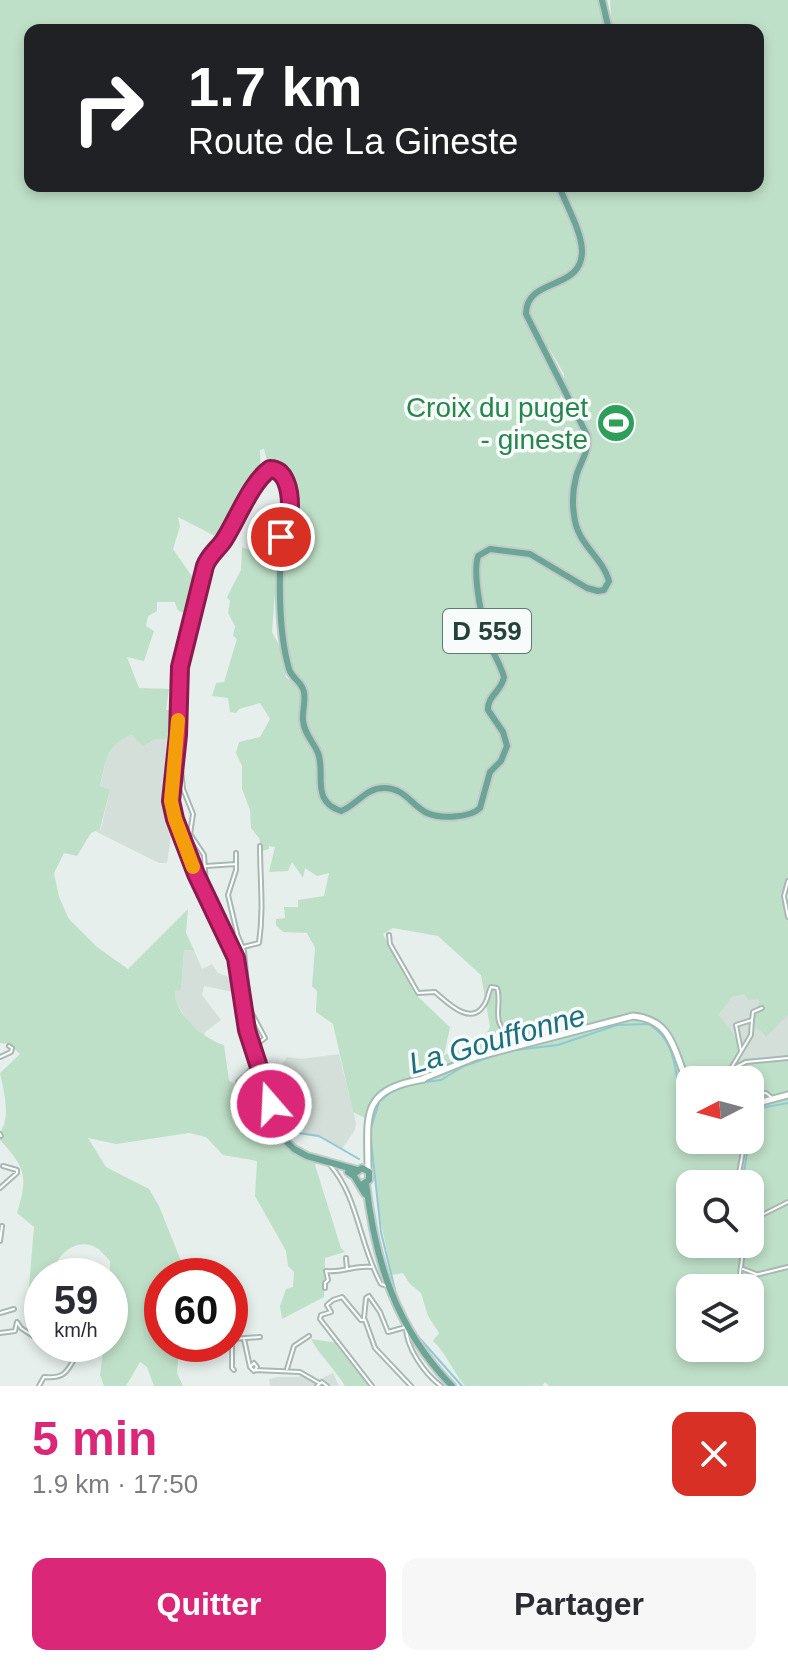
<!DOCTYPE html>
<html lang="fr">
<head>
<meta charset="utf-8">
<style>
  body { margin:0; font-family:Helvetica,sans-serif; background:#f7f7f7; color:#2b2b33; height:100vh; display:flex; flex-direction:column; font-size:30px; white-space:nowrap }
  * { box-sizing:border-box; margin:0 }
  p { font-size:26px; color:#7c7c81 }
  .icon { flex:none; width:44px; height:44px; fill:none; stroke:currentColor; stroke-width:2; stroke-linecap:round; stroke-linejoin:round }
  .map { position:relative; height:1386px; overflow:hidden }
  .details { display:flex; flex-direction:column; background:#fff; flex:1 }
  .details>* { flex:none }
  .hud { position:absolute; left:24px; top:24px; width:740px; height:168px; border-radius:16px; box-shadow:0 4px 12px #0003; background:#202124; color:#fff; overflow:hidden }
  .needle { width:52px; rotate:264deg }
  .tools { position:absolute; left:676px; top:1066px; display:grid; gap:16px }
  .tools a { display:grid; place-items:center; width:88px; height:88px; border-radius:16px; background:#fff; box-shadow:0 4px 12px #0003; font-size:40px }
  .speed { position:absolute; left:24px; top:1258px; display:flex; gap:16px; font-size:40px; font-weight:700; text-align:center }
  .speed>* { display:grid; place-content:center; width:104px; height:104px; border-radius:50%; background:#fff; box-shadow:0 4px 12px #0003; line-height:1 }
  .speed small { font-size:20px; font-weight:400 }
  .speed .limit { border:12px solid #d22; background:#fff; color:#111 }
  .pin { position:absolute; display:grid; place-items:center; width:68px; height:68px; color:#fff; margin:-34px; border:4px solid #fff; border-radius:50%; box-shadow:0 2px 8px #0007 }
  .me { position:absolute; width:88px; margin:-44px; rotate:341deg; stroke-linejoin:round; filter:drop-shadow(0 0 6px #0008) }
  .turn { display:flex; align-items:center; gap:28px; height:168px; padding:0 32px; font-size:36px }
  .turn .icon { width:104px; height:104px; stroke-width:2.5 }
  .turn b { display:block; font-size:56px; line-height:68px }
  .round { display:grid; place-items:center; flex:none; width:84px; height:84px; border-radius:16px; background:#f7f7f7 }
  .head { display:flex; align-items:center; justify-content:space-between; height:136px; padding:0 32px }
  h1 { font-size:48px; font-weight:700; line-height:60px; color:#db2777 }
  .cta { display:flex; gap:16px; margin-top:auto; padding:16px 32px }
  .cta a { flex:1; height:92px; border-radius:16px; background:#db2777; color:#fff; font-size:32px; font-weight:700; line-height:92px; text-align:center }
  .cta a+a { background:#f7f7f7; color:#2b2b33 }
  .map>svg:first-child { display:block }
  .built { fill:#d4dfda }
  .green { fill:#bfe0c8; fill-rule:evenodd }
  .lines { fill:none; stroke-linecap:round; stroke-linejoin:round }
  .stream { stroke:#8ec9d4; stroke-width:2 }
  .street-casing { stroke:#a8b8b2; stroke-width:6 }
  .secondary-casing { stroke:#a4bbb3; stroke-width:9 }
  .primary-casing { stroke:#c2cac8; stroke-width:10 }
  .street { stroke:#fff; stroke-width:2 }
  .secondary { stroke:#fff; stroke-width:5 }
  .primary { stroke:#6aa596; stroke-width:6 }
  .route-casing { stroke:#8e194d; stroke-width:20 }
  .route { stroke:#db2777; stroke-width:14 }
  .slow { stroke:#f59e0b; stroke-width:14 }
  .labels { text-anchor:middle; dominant-baseline:central; stroke-width:7; stroke-linejoin:round; paint-order:stroke }
  .shield { fill:#f7fbf9; stroke:#637a73; stroke-width:2 }
  .shield-label { font-size:26px; font-weight:bold; fill:#24423a }
  .leisure-label { font-size:28px; fill:#27864d; stroke:#f7fbf9; text-anchor:end }
  .water-label { font-size:30px; font-style:italic; fill:#1c6f80; stroke:#f7fbf9 }
</style>
</head>
<body>
<div class="map">
<svg width="788" height="1386" viewBox="0 0 788 1386">
  <rect width="100%" height="100%" fill="#e6efeb"/>
  <!-- built -->
  <path class="built" d="M174,710L176,737L168,793L176,832L171,836L167,863H159L95,831L101,829L110,790L100,787L107,756L117,740L132,735L153,740L173,738Z
    M184,950H194L202,969L212,964L218,973L233,978V992L204,986L202,995L221,1020L205,1032L204,1036L190,1024L175,1001V991L181,989Z
    M744,993L759,999L756,1026L765,1037L788,1015V1053L784,1057L745,1058L737,1063L717,1015L732,997Z
    M339,1054L356,1123L355,1130L342,1149L322,1138L303,1134L301,1107L278,1113L266,1079L273,1077L287,1057L301,1059Z
    M333,1373L339,1386H270L269,1379L277,1377H299L300,1374L314,1382Z"/>
  <!-- green -->
  <path class="green" d="M0,0H600L607,30H30V186H556C563,203 578,229 579,246C583,288 525,275 524,314C531,340 549,362 559,385C565,399 553,402 566,421H578C590,446 582,446 576,469C574,477 575,486 574,494C570,533 581,545 605,574L607,581L603,588H594L531,551L490,547L476,555L477,592L502,677C498,690 485,696 485,711L501,733L505,746L499,759L488,770L476,809L469,812H430L402,790L375,787L340,808L335,806L324,792L322,760L305,720L306,689L291,666L285,622L284,545C285,533 290,524 293,512C295,502 291,473 281,467C278,465 271,465 268,464L264,449L260,450L261,472L221,539L178,517L180,526L173,549L198,585L190,611L181,612L177,609L175,602H157V611L148,616L146,626L154,631L144,661L127,657L139,688L169,689L166,710H174V738L153,740L143,746L132,735C106,744 106,761 100,786L110,790L100,829L91,833L77,856L64,853L54,873L59,897L69,919L97,947L128,969L188,909L186,933L194,950H184L181,990L175,991C173,1012 204,1040 224,1045L229,1081L236,1084L246,1124L251,1128L277,1132C287,1152 299,1156 320,1161L315,1165L341,1248L345,1252L325,1258L324,1297L282,1319L280,1306L286,1289L293,1287L294,1272L288,1266L286,1251L255,1196L257,1161L223,1155L206,1137L189,1133L116,1144L88,1138L106,1167L149,1189L159,1206L187,1276H162V1344H179L177,1373L183,1386H154L147,1367L140,1362L126,1386H104L100,1375L104,1344H110V1261C105,1256 100,1249 95,1247C76,1237 54,1256 53,1276H42L40,1321L28,1298L34,1227L17,1213C28,1177 26,1168 0,1140C0,1131 3,1128 5,1121C8,1106 3,1087 0,1073L20,1054L8,1044L0,1043Z
    M610,0H788V877C781,891 781,907 788,921V1015L766,1037L751,1022L757,1013L759,999L748,1000L744,994L732,997L718,1015C732,1029 740,1041 738,1062L745,1058L784,1057L788,1053V1386H549L545,1382L542,1386H465C453,1372 447,1354 433,1341L439,1333L428,1316L421,1293L409,1283L403,1273L392,1275L380,1218L371,1142L373,1122L353,1112L333,1024L316,1012L317,991L312,986L315,948L307,933L283,932L276,925V919L285,918L284,907H298V900L324,896L329,873L317,876L305,868L303,878L292,862L288,871L269,872L275,847L269,846V849L262,851L259,838L251,828L250,810L242,789V766L236,753L239,742L260,737L270,719L260,703L239,709L236,713L230,712L228,698L212,696L216,683L224,682L237,639L233,636L235,626L228,613L230,601L227,597L241,570L242,547L261,554L266,549L278,553L272,632L281,649L286,677L300,688V720L303,735L317,761L319,790L336,812L376,790L395,791L425,814L469,816L484,805L490,777L509,746L489,705L504,685C495,654 472,588 480,557C516,536 561,574 593,592L610,585C577,528 562,514 590,449L564,387V374L549,348L543,346L528,314L529,303L544,289L571,278L577,273L584,251L560,186H758V30H612ZM393,928L438,936L481,975L490,1027L482,1042L444,1055L450,1027L414,993L383,934ZM690,1080H750V1140H690ZM690,1184H750V1244H690ZM690,1288H750V1348H690Z
    M311,1339L338,1343L336,1345L369,1386H345C335,1369 320,1356 311,1339Z"/>
  <g class="lines">
    <!-- stream -->
    <path class="stream" d="M418,1083L441,1080L464,1066L508,1051L558,1045L617,1025L649,1024C686,1049 668,1084 690,1111
      M750,1110L788,1103
      M284,1127L298,1133L319,1136L359,1159
      M742,1184L749,1140
      M397,1298L381,1232L370,1132L379,1102L391,1092L408,1085
      M414,1332L462,1386"/>
    <!-- street casing -->
    <g class="street-casing">
      <path id="street" d="M180,760L183,789L193,814L190,834L204,855L206,887
        M236,853V870L228,895L237,933
        M206,866L236,864
        M788,881L784,896L788,917
        M227,935L237,934L244,951L249,1008L265,1038L256,1045L260,1061
        M389,935L390,944L418,993L435,992C447,1002 471,1027 484,1005C488,1000 488,993 491,987L497,988C501,999 496,1011 499,1022C503,1033 510,1035 511,1047
        M243,947L259,943C264,908 260,880 260,846
        M741,1051L736,1025L752,1020L753,1012L762,1008
        M0,1057L11,1052L12,1048L9,1046
        M257,1064L238,1082L247,1121L252,1127L278,1130
        M732,1069L746,1062L788,1058
        M724,1080L751,1035L752,1020
        M750,1095L766,1093L771,1097
        M0,1134L1,1136
        M330,1165C358,1196 360,1247 381,1284L387,1286
        M737,1184L745,1140
        M0,1188L17,1173V1170L3,1166
        M750,1221L788,1202
        M0,1241L2,1226
        M346,1258L347,1269
        M743,1269L756,1274
        M77,1276L80,1270
        M739,1279L788,1267
        M325,1288V1283L328,1280L326,1271C342,1273 355,1265 371,1267
        M738,1288L744,1244
        M0,1313L14,1309
        M364,1318L366,1298L369,1296L380,1312L388,1332L406,1327C406,1348 425,1374 441,1386
        M0,1333L15,1331L17,1322L21,1328L33,1336
        M244,1339L250,1367
        M254,1363L257,1367L254,1371L250,1367Z
        M287,1369L294,1346L309,1336
        M234,1370L232,1368V1339L260,1337
        M255,1370L300,1372L319,1383
        M39,1386L44,1377C65,1379 67,1372 77,1354L74,1344
        M317,1386L322,1382L327,1386
        M372,1386L320,1319L321,1315L331,1312L327,1305L333,1300L342,1297L361,1320H365L375,1348L411,1386"/>
    </g>
    <!-- secondary casing -->
    <g class="secondary-casing">
      <path id="secondary" d="M422,1079L476,1057L633,1016C676,1020 674,1057 690,1088
        M750,1105L788,1095
        M368,1170C368,1115 359,1090 424,1079"/>
    </g>
    <!-- primary casing -->
    <g class="primary-casing">
      <path id="primary" d="M602,0L609,30
        M357,1170L307,1156L294,1149L285,1140L247,1030L236,958L196,874L175,819L171,801L178,735L180,667L205,566L210,557L224,540L264,473L270,469L278,470C301,491 282,521 281,546C279,582 279,634 289,669C292,678 300,681 303,689C307,697 302,710 303,720C304,734 313,741 318,753C326,773 310,801 341,811C357,805 365,788 384,788C405,788 411,805 427,813C440,819 470,818 480,808L490,772L501,761L507,746L503,732L488,710C487,696 502,691 504,677C501,666 495,657 491,647C483,627 472,576 478,556L490,549L530,554L587,588L598,591L604,590L609,581C602,556 577,545 574,515C572,502 573,489 576,477C580,462 590,451 587,435L526,314C526,276 583,292 582,250C581,230 566,205 559,186
        M348,1172L354,1176L365,1194
        M355,1173L362,1168L369,1172V1180L363,1184
        M366,1183C375,1262 396,1328 452,1386"/>
    </g>
    <!-- street -->
    <use href="#street" class="street"/>
    <!-- secondary -->
    <use href="#secondary" class="secondary"/>
    <!-- primary -->
    <use href="#primary" class="primary"/>
  </g>
  <g class="lines">
    <!-- route casing -->
    <g class="route-casing">
      <path id="route" d="M271,1104L247,1030L236,958L196,874L175,819L171,801L178,735L180,667L205,566C209,555 218,549 224,540C237,520 251,482 270,469C286,469 290,491 290,505C290,516 283,527 281,537"/>
    </g>
    <!-- route -->
    <use href="#route" class="route"/>
    <!-- slow -->
    <path class="slow" d="M178,720L171,801L175,819L193,867"/>
  </g>
  <!-- icons -->
  <defs>
    <g id="stadium-disc" transform="scale(2)"><circle r="9.5" fill="#2e9e5b" stroke="#f7fbf9"/><path d="M0-5a6.5 5 0 1 0 0 10a6.5 5 0 1 0 0-10ZM-3.5-1.8h7v3.6h-7Z" fill="#fff"/></g>
  </defs>
  <g fill-rule="evenodd">
    <use href="#stadium-disc" x="616" y="423"/>
  </g>
  <g class="labels">
    <!-- shield labels -->
    <rect class="shield" x="443" y="609" width="88" height="44" rx="6"/>
    <g class="shield-label">
      <text x="487" y="631">D 559</text>
    </g>
    <!-- leisure labels -->
    <g class="leisure-label">
      <text x="588" y="407">Croix du puget<tspan x="588" dy="32">- gineste</tspan></text>
    </g>
    <!-- water labels -->
    <g class="water-label">
      <text transform="translate(497 1039) rotate(-16)">La Gouffonne</text>
    </g>
  </g>
</svg>
<div class="tools">
<a><svg class="needle" viewBox="-14 -14 28 28"><path d="M0-13l5 13h-10z" fill="#e53935"/><path d="M0 13l5-13h-10z" fill="#7c7c81"/></svg></a>
<a><svg class="icon" aria-label="search" viewBox="0 0 24 24"><circle cx="10" cy="10" r="6"/><path d="M15 15l6 6"/></svg></a>
<a><svg class="icon" aria-label="layers" viewBox="0 0 24 24"><path d="M12 4l9 5-9 5-9-5zM3 14l9 5 9-5"/></svg></a>
</div>
<div class="speed"><div>59<small>km/h</small></div><div class="limit">60</div></div>
<div class="pin" style="left:281px;top:537px;background:#d93025"><svg class="icon" aria-label="arrive" viewBox="0 0 24 24"><path d="M6 21V4h12l-3 4 3 4H6"/></svg></div>
<svg class="me" style="left:271px;top:1104px" viewBox="-20 -20 40 40"><circle r="17" fill="#db2777" stroke="#fff" stroke-width="3"/><path d="M0-11L8 9 0 5-8 9z" fill="#fff"/></svg>
<div class="hud">
<div class="turn"><svg class="icon" aria-label="right" viewBox="0 0 24 24"><path d="M7 20v-9h11M14 6l5 5-5 5"/></svg><div><b>1.7 km</b>Route de La Gineste</div></div>
</div>
</div>
<section class="details">
<div class="head"><div><h1>5 min</h1><p>1.9 km · 17:50</p></div><a class="round" style="background:#d93025;color:#fff"><svg class="icon" aria-label="close" viewBox="0 0 24 24"><path d="M6 6l12 12M18 6L6 18"/></svg></a></div>
<div class="cta"><a>Quitter</a><a>Partager</a></div>
</section>
</body>
</html>
